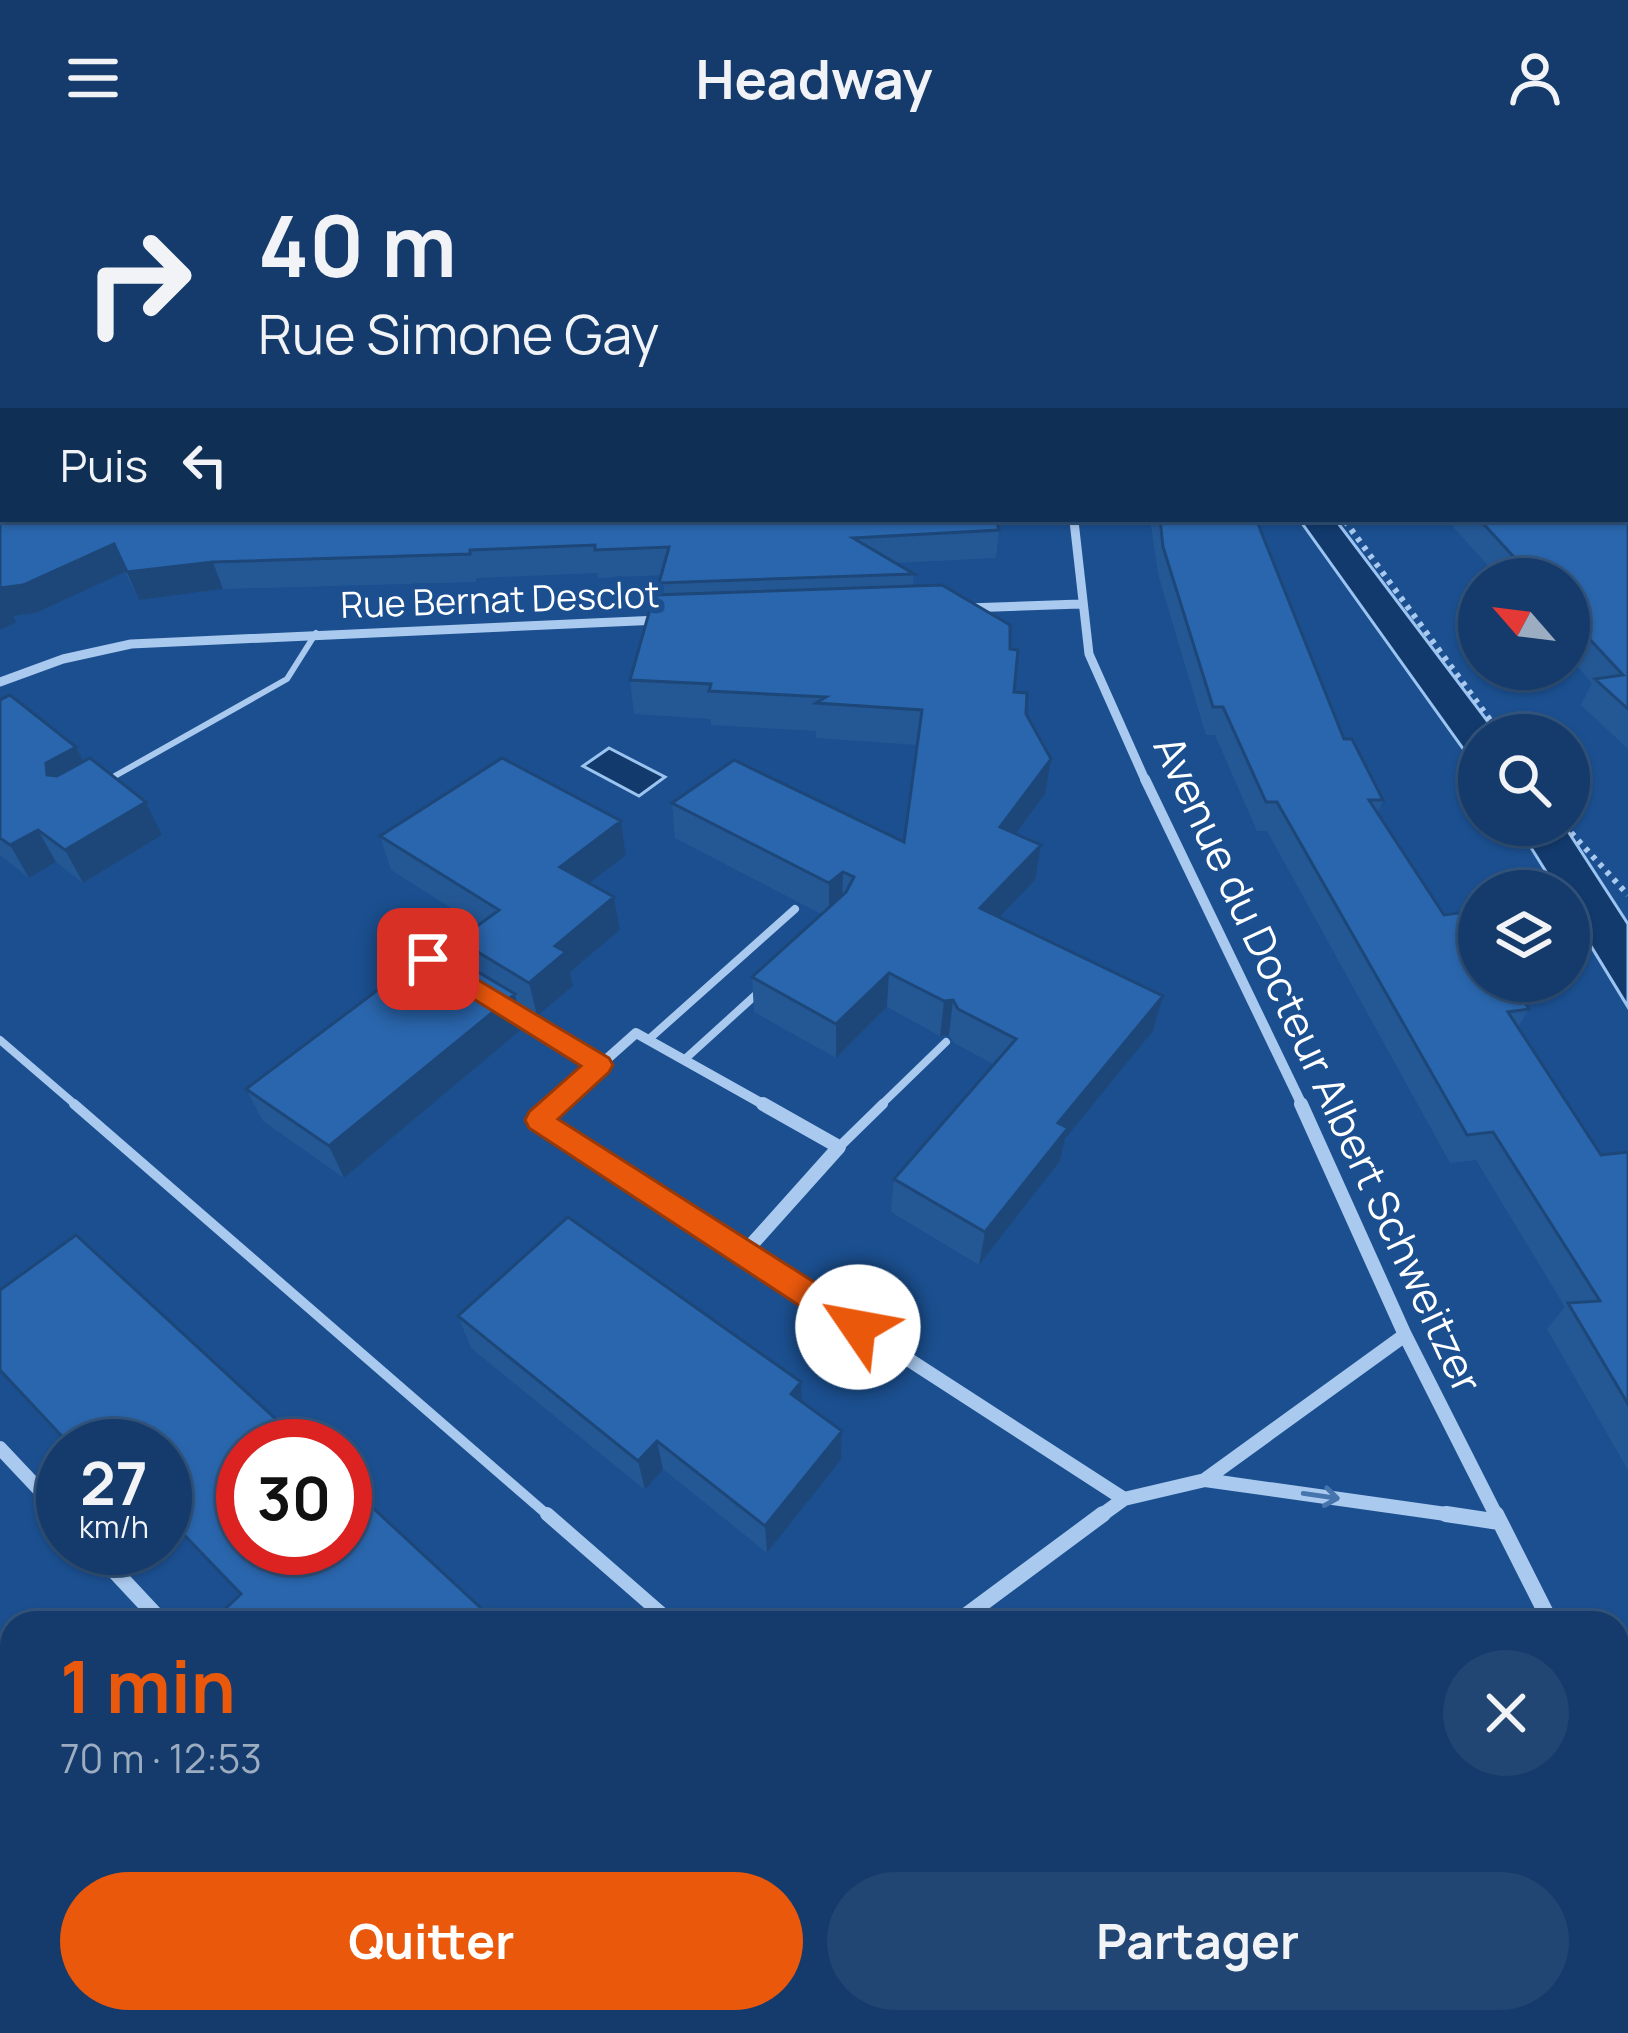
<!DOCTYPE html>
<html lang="fr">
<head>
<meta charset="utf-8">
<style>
  body { margin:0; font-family:Manrope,sans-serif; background:#214673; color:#f1f3f6; height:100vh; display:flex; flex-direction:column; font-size:45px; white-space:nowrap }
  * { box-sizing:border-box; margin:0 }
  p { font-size:39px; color:#9dadc1 }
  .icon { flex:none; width:66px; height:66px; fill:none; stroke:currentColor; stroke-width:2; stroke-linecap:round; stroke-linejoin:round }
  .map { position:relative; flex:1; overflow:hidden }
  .side { position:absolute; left:0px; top:1455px; width:1629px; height:423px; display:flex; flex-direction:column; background:#143b6b; border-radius:36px 36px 0 0; box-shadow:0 3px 9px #0004,0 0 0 3px #33557e }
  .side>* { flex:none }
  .guide { position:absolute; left:0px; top:0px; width:1629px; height:366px; box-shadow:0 3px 9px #0004,0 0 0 3px #33557e; background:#143b6b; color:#f1f3f6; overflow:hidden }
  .needle { width:78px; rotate:298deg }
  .buttons { position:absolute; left:1458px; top:402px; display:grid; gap:24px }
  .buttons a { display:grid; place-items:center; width:132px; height:132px; border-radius:50%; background:#143b6b; box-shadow:0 3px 9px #0004,0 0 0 3px #33557e; font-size:60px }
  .speed { position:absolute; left:36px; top:1263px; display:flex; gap:24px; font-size:60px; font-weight:700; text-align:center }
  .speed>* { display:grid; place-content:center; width:156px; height:156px; border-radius:50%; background:#143b6b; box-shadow:0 3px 9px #0004,0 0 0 3px #33557e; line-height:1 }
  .speed small { font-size:30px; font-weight:400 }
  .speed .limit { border:18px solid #d22; background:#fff; color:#111 }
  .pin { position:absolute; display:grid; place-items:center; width:102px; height:102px; color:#fff; margin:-51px; border-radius:24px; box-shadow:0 6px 18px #0006 }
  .me { position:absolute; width:132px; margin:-66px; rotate:303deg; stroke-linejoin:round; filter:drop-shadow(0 0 9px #0008) }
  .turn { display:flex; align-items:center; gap:42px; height:252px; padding:0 60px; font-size:54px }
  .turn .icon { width:156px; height:156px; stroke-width:2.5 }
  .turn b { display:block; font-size:84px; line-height:102px }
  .then { display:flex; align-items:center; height:114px; padding:0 60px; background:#0003; gap:24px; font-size:45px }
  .round { display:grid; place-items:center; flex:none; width:126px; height:126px; border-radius:63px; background:#214673 }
  .overview { display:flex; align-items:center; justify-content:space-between; height:204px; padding:0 60px }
  h1 { font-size:72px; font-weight:700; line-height:90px; color:#ea580c }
  .cta { display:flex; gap:24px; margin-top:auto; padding:24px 60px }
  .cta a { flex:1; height:138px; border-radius:72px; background:#ea580c; color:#fff; font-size:48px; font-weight:700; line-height:138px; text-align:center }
  .cta a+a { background:#214673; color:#f1f3f6 }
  header { display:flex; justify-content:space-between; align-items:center; height:156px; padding:0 60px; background:#143b6b; font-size:54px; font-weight:700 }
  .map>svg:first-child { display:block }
  .water { fill:#123a6d; stroke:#9cc4f0; stroke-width:3 }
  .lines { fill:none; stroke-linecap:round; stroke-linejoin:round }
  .path-far1 { stroke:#a9c9ee; stroke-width:4.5; stroke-dasharray:3 4.5; stroke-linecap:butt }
  .path { stroke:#a9c9ee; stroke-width:6; stroke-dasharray:4.5 6; stroke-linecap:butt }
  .lane-far3 { stroke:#a9c9ee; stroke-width:6 }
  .lane-far2 { stroke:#a9c9ee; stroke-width:8 }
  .lane-far1 { stroke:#a9c9ee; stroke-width:10 }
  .lane { stroke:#a9c9ee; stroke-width:14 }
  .street-far4 { stroke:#a9c9ee; stroke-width:8 }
  .street-far3 { stroke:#a9c9ee; stroke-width:9 }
  .street-far2 { stroke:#a9c9ee; stroke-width:10 }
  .street-far1 { stroke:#a9c9ee; stroke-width:14 }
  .street { stroke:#a9c9ee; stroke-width:16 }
  .wall { fill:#245895 }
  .shaded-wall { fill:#1d4779 }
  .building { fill:#2a66ad; stroke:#1d4779; stroke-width:3 }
  .oneway { stroke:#4674ac }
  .route { fill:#ea580c; stroke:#983908; stroke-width:3 }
  .labels { text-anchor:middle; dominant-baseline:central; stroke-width:12; stroke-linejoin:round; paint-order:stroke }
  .far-street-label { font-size:36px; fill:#fff; stroke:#1b4f8f }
  .street-label { font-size:42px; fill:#fff; stroke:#1b4f8f }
</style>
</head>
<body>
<header><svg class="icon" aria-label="menu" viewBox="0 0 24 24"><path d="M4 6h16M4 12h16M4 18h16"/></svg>Headway<svg class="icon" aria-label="person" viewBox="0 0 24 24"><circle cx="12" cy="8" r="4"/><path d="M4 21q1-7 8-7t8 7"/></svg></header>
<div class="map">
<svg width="1628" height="1877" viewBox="0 0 1628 1877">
  <rect width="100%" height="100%" fill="#1b4f8f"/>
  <!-- water -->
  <path class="water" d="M1299,363H1335L1498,579H1479V615Z
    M609,592L665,621L639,640L583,610Z
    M1517,669H1564L1628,768V851L1569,754V735H1558Z"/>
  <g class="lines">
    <!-- path-far1 -->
    <path class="path-far1" d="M1343,363L1347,368"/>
    <!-- path -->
    <path class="path" d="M1345,365L1501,579
      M1564,669L1628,739"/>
    <!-- lane-far3 -->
    <path class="lane-far3" d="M106,625L287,523L316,477"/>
    <!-- lane-far2 -->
    <path class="lane-far2" d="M437,809L428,803L451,770
      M513,855L600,909
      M0,884L78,951
      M648,884L795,753
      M684,904L760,835
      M879,951L946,886"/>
    <!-- lane-far1 -->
    <path class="lane-far1" d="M74,948L550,1361
      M839,991L883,948"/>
    <!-- lane -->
    <path class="lane" d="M547,1358L672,1467"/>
    <!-- street-far4 -->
    <path class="street-far4" d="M1074,363L1075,368"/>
    <!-- street-far3 -->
    <path class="street-far3" d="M1074,365L1089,498L1146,626
      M967,452L1080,448
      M0,526L63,503L131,488L659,464"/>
    <!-- street-far2 -->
    <path class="street-far2" d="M1145,623L1303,951
      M553,951L636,877L768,951"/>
    <!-- street-far1 -->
    <path class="street-far1" d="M557,948L539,964L744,1097
      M1301,948L1405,1179L1497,1361
      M744,1097L1124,1343
      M744,1097L839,991L763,948
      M0,1292L63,1359
      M1206,1323L1405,1179
      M1099,1361L1124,1343L1205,1324L1467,1361"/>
    <!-- street -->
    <path class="street" d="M1446,1358L1499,1366
      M1496,1358L1551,1467
      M93,1392L163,1467
      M956,1467L1103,1358
      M1617,1598L1628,1620
      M515,1877L526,1866"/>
  </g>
  <!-- wall -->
  <path class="wall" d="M0,0L3,3V363L999,374L996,402L895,407L914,418L913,430L1010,493L1014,536L1026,558L1045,638L1016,678L1035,724L1000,761L1163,840L1153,875L1065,983L1060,1005L979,1109L891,1056L894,1023L993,908L954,887L949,879L940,880L887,851L836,902L754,856L752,821L821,758L675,682L672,647L904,686L917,589L816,582V575L711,569V563L634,558L630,524L660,439L659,427L662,419L598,422V417L476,422V426L223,433L139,444L125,416L36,457L13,460L17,466L0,474Z
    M1628,279V593L1581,549L1592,527L1569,501V423H1500L1446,363H1626Z
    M1150,363H1256L1344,583L1383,644L1377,658L1444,759L1529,853L1518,871L1601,999L1628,996V1314L1547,1173L1565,1151L1476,1004L1450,1007L1267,675H1257L1215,579H1206L1158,418Z
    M0,544L76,591L83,605L146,646L162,679L83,727L56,706L29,722L0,699Z
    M621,665L626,699L589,727L614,741L620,774L570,816L573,830L537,860L518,849L523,872L344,1022L263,965L246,933L398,828L465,808L458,784L478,769L391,714L380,680Z
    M458,1160L801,1245L842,1275L841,1304L767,1397L663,1313L645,1334L471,1192Z"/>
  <!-- shaded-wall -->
  <path class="shaded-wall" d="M114,388L125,416L36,457L13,460L17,466L0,474V432Z
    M213,406L223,433L139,444L127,416Z
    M76,591L92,623L47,619L46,607Z
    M1051,603L1045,638L995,706L1000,671Z
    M146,646L162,679L83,727L65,694Z
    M621,665L626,699L566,745L560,711Z
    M38,674L56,706L29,722L10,689Z
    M1041,689L1035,724L976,786L980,752Z
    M843,716L842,751L829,762V727Z
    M614,741L620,774L570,816L573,830L537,860L529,827L555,790Z
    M889,817L887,851L836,902V868Z
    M515,838L523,872L344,1022L329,990Z
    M1163,840L1153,875L1065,983L1060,1005L979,1109L985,1076L1058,967Z
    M953,844L949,879L940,880L944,845Z
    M801,1226L802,1256L791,1238Z
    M842,1275L841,1304L767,1397L765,1370Z
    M657,1285L663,1313L645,1334L638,1305Z
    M179,1866H218L208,1877H169Z"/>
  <!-- building -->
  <path class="building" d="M0,0H1169L1170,3H3V55H0Z
    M1337,0H1628V139L1626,138V3H1337Z
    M0,67H3V363H996L999,374L853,382L914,418L659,427L669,391L595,394V389L470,394V398L213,406L127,416L114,388L23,429L0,432Z
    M1626,277L1628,279V553L1595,523L1623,519L1569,461V423H1534L1479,363H1626Z
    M1160,363H1256L1344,583H1352L1383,644H1369L1444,759L1465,756L1479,777V825H1511L1529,853L1508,856L1601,999L1628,996V1248L1568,1147L1600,1145L1493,976L1467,979L1277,646H1266L1223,551H1213L1163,391Z
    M942,429L1010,469V493L1018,494L1014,536L1027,537L1026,558L1051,603L1000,671L1041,689L980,752L1163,840L1058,967L1068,972L985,1076L894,1023L1016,883L958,853L953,844L944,845L889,817L836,868L752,821L846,736L854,721L843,716L829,727L672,647L734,604L904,686L922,554L816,547L826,541L709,535L711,528L630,524L654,439Z
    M10,539L76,591L46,607L47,619L57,620L90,602L146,646L65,694L38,674L10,689L0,682V544Z
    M502,602L621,665L560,711L614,741L555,790L566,796L529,827L458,784L499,754L380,680Z
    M443,795L515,838L329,990L246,933L391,824L398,828Z
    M568,1061L801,1226L791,1238L842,1275L765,1370L657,1285L638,1305L458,1160Z
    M76,1079L305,1290H243V1392H345V1326L497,1467H237L224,1454L241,1438L165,1359V1290H71L0,1214V1134Z
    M12,1513V1761L0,1745V1524Z
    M90,1866H179L169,1877H98Z"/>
  <!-- one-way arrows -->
  <defs><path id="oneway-shaft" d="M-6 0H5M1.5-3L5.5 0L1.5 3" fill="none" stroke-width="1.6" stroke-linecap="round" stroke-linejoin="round" transform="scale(3)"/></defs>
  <use class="oneway" href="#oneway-shaft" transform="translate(1321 1340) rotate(8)"/>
  <!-- route -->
  <path class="route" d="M428,794L609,902L613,909L609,916L558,963L869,1161L874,1171L869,1181L858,1185L847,1181L529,972L525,964L529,956L581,910L419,809L415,803Z"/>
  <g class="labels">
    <!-- far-street labels -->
    <g class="far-street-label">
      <text transform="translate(500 443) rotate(-2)">Rue Bernat Desclot</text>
    </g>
    <!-- street labels -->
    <g class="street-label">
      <text transform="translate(1319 908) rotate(65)">Avenue du Docteur Albert Schweitzer</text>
    </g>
  </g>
</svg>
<div class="buttons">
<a><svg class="needle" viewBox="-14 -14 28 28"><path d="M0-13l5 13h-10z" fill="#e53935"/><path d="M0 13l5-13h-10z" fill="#9dadc1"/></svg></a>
<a><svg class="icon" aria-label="search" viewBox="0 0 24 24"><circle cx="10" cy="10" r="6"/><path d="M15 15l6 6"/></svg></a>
<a><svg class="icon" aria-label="layers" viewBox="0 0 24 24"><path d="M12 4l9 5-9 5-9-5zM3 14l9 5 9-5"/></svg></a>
</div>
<div class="speed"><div>27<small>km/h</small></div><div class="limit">30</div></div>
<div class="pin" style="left:428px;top:803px;background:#d93025"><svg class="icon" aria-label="arrive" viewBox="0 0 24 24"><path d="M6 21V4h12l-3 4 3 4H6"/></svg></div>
<svg class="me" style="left:858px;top:1171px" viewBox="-20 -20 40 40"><circle r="19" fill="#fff"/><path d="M0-13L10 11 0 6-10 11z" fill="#ea580c"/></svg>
<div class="guide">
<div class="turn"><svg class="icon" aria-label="right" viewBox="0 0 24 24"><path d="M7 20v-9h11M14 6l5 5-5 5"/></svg><div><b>40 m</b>Rue Simone Gay</div></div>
<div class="then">Puis<svg class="icon" aria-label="left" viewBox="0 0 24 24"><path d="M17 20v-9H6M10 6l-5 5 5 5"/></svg></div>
</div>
<section class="side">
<div class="overview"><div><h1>1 min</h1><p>70 m · 12:53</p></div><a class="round"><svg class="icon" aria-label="close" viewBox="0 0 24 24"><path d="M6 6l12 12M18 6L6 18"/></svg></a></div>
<div class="cta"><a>Quitter</a><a>Partager</a></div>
</section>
</div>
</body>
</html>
